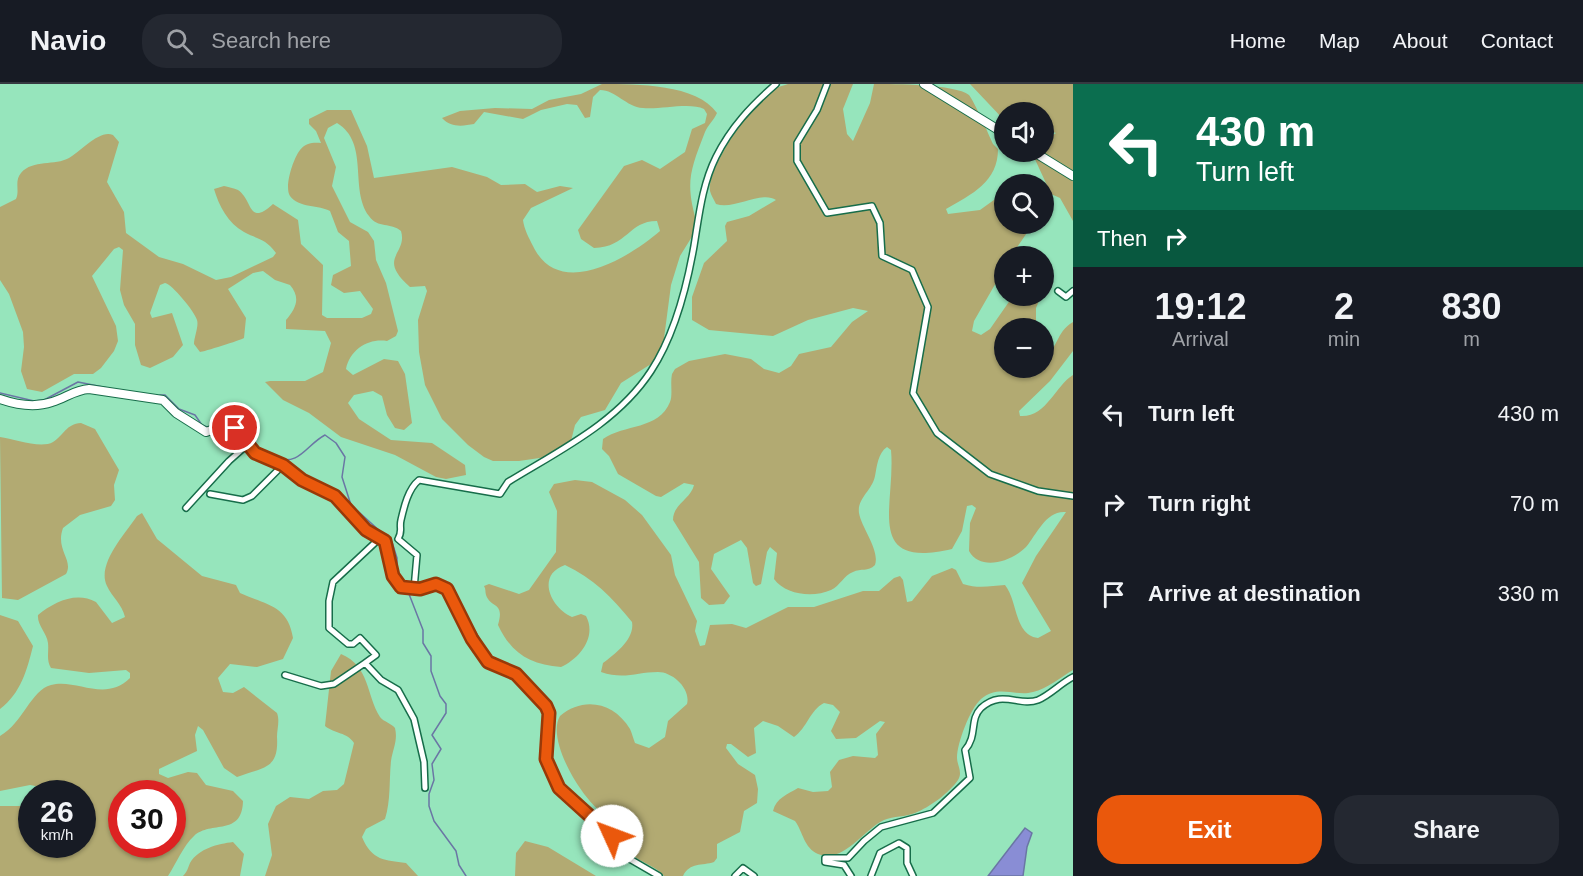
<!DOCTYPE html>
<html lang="en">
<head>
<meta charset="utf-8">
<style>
  body { margin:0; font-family:Helvetica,sans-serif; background:#242831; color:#f1f3f6; height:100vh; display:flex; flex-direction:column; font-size:22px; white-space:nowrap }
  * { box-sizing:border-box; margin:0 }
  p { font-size:20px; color:#9ea1a6 }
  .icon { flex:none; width:33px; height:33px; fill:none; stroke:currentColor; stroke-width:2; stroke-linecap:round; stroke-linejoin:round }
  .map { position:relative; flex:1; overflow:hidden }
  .panel { display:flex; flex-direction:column; background:#171b24; width:510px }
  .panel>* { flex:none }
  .hud { background:#0b6e4f; color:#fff; overflow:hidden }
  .tools { position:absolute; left:994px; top:18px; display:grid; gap:12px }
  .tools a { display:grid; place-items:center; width:60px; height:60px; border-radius:50%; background:#171b24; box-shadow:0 2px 4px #0004; font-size:30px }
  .speed { position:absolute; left:18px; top:696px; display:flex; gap:12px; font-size:30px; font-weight:700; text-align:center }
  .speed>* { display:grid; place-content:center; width:78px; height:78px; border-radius:50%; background:#171b24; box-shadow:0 2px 4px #0004; line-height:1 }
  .speed small { font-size:15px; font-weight:400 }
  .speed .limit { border:9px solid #d22; background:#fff; color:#111 }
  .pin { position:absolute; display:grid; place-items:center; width:51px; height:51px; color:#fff; margin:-26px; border:3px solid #fff; border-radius:50%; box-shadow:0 2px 6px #0007 }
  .me { position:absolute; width:66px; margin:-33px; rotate:313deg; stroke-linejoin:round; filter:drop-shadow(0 0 4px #0008) }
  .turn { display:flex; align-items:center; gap:21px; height:126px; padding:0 24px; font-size:27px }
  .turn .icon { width:78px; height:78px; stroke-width:2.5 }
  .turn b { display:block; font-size:42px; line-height:51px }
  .then { display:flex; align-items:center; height:57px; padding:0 24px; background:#0003; gap:12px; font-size:22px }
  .eta { display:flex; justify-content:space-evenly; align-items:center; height:102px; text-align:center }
  .eta b { font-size:36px; font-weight:700; line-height:42px }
  .cta { display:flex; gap:12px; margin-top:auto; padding:12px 24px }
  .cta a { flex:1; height:69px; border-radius:24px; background:#ea580c; color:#fff; font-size:24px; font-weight:700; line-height:69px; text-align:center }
  .cta a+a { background:#242831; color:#f1f3f6 }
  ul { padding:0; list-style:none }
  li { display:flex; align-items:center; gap:18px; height:90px; padding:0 24px }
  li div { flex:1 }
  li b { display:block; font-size:22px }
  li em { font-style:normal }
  header { display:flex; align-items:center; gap:36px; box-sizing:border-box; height:84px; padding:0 30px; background:#171b24; border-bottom:2px solid #363941 }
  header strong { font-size:28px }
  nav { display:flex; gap:33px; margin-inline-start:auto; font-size:21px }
  .search { width:420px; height:54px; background:#242831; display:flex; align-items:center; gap:15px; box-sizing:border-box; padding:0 21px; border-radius:24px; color:#9ea1a6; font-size:22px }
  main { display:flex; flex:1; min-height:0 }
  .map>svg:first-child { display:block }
  .green { fill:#b2aa72; fill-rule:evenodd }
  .water { fill:#898dd5; stroke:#6a76a4; stroke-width:1.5 }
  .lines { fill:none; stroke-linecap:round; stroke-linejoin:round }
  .stream { stroke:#6a76a4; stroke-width:1.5 }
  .street-casing { stroke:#176d4a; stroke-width:8 }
  .secondary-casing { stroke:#176d4a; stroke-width:10 }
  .street { stroke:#fff; stroke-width:5 }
  .secondary { stroke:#fff; stroke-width:8 }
  .route-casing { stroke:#983908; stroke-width:15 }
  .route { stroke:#ea580c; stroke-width:10 }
</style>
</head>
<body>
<header>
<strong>Navio</strong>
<div class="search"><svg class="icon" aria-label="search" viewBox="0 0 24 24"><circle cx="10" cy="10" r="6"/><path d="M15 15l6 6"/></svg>Search here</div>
<nav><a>Home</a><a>Map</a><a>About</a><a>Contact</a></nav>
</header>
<main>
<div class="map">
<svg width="1073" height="792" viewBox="0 0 1073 792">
  <rect width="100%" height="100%" fill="#96e5bc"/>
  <!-- green -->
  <path class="green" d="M602,0C637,0 697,0 717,29C714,36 708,41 705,48C689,89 685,100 698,143L680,172L671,201L663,262L651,280L621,299L605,326L581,333L575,341L569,365L560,371L519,377H493L484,373L468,361L442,335L425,301L419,268L418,236L427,207L425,202L410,203C376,173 408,171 401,147C391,138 378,145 369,132C349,105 370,59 337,39L328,44L324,54L336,83L332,102L350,138L368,148L374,157L376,176L386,199L398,247L396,252L387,257C369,254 350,265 346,285L353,291L384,275L398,277L405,290L412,339L404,346L395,344L387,331L382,312L373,307L354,311L348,319L359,335L391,356L432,359L465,381L466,391L446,395L436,393L395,371L341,353L309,329L283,316L265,298L270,297H305L323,288L331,259L325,247L286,245V236C296,224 301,214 290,201L275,196L263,187L253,189L228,205L246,234L244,254C241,256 203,268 200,268L194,260C194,253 199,242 197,236C195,228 172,200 165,199L160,201L150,229L152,234L172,229L183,261L173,273L150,284L141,281L135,261V240L124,221L120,206L123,166L119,163L114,165L92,192L116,242L118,257L114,267L101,284L93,290H74L42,308L27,305L21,287L24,263L23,248L9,210L0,196V123L16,115C20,107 14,97 21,89C33,75 55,82 69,74C81,67 100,45 113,51L119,58L107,98L124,128L126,149L159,173L183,180L216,196L231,193L273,173L276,169C265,154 259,156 244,148C228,139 219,122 214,105L224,102C228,103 234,104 238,106C253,116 248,143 273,120L298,136L301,160L323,181L322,231L327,234H362L371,230L373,225L360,207L344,209L331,201L333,191L351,182L349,157L338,148L330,127C320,121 298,124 290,112C284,103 293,75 300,66C305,59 314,58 321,59L316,47L309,40V35L327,26H351L367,62L374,94L452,83L487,93L501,101L525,100L537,108L560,102L573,104L531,124L523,136C524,145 529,154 533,162C559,217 630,173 660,147L657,137C628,137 628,163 594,164L581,155L578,146L624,82L642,76L660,85L685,68L692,45L705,39L707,30L704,25C690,18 659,26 643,24C626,23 616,6 600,6L593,13L590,33L585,34L577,21L567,20L541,26L523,35L484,28L474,40C463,42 451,44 442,34L460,27L495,24L532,25L549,16L581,10Z
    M788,0H853L843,25L847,50L853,57L870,19L874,0C894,0 955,0 969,11C974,17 989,51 993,60L998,65C998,98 972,110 946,125L948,130L980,126L1005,108V140H1030L1031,143L1011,172H1005V183L974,237L972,247L981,251L990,245L1013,212H1041L1036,224V244H1005V284H1044V273C1059,264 1055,249 1073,238V267L1050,297L1019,327L1020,332C1046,334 1055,302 1073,291V586C1061,593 1047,605 1033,608C1015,613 999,600 981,615C970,625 957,659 957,674C957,681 963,688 958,696C949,709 930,723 915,729C905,733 894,732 884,736C864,745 844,780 818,770C804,764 803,748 795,737L773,727C776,714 788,710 798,704L813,708L828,707L832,703L830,688L839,676L853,672L875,674L878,671L876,650L885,638L880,637L856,654L836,655L831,647L840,628L833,621L824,619C810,626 807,644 794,653L778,642L763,637L754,644L756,669L748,673L731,660H727L726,664L738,680L755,691L758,705L757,719L744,727L740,748L717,760V774L714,778C702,782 690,778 683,792H664C655,782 645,780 635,773C626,766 618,755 613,745L620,732C613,728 605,731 599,726C580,711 546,655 560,632C583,612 614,618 630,645C632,649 633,654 635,659L649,664L665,653L668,637L687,620C691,605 673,588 658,588C637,588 624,596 601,588L603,579C615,570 635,555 632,538C612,513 593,494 565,481C536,491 550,523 572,533L581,530L586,532C597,553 580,574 561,583C530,581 511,569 498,541C505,517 491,525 486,511C485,508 486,505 484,502L489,500L519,510L529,506L556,468L557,427L549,408L554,400L575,396L592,398L625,416L642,431L671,471L675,491L697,537L695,547L700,562L705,561L710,541L732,540L746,544L788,523H814L863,507H879L894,494L900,492L903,496L907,518L912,517L932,492L952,484L956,486L963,500C978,505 991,502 1005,501C1018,517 1014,551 1038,554L1051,547L1022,499L1036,472L1066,428C1046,426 1037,450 1026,463C1012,477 981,488 969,467L970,439L976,424L972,421L967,422L962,447L952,465C863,486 896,421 891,366L887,363C878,369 877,382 875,392C872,407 857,414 859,429C862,445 880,466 875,481C868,488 861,484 853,488C844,491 840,502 831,506C813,514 786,511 774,495L777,469L770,463L767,468L761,500L756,502L753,499L747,464L741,456L714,470L711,485L730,512L724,520L709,521L701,514L699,478L673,436C673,420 691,415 694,401L684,399L661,413L656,412L618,390L609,372L602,365L603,355C624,340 659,346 670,318C673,310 670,299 672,290L675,285L689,277L725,270L751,275L764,285L779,289L791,282L799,270L831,263L852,238L868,227L853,224L808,236L773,252L709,246L692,236V213L704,179L727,157L725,142L727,138L749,132L776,116C762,106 735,126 716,120C714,116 711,111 710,107C707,86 747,27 763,13C770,6 778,3 788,0Z
    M970,0H1073V137L1060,114L1051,110L1033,71L1034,68H1044V57L1056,49L1044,45V28H1005V37Z
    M81,339L95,345L119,386L114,401L115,416L111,422L80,431L63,444C55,466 74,476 66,490L18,516L2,514L0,353C14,355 41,365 53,358C64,351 66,340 81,339Z
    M142,429L157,455L202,492L236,501L240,509C266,521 288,521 293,554L283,575L257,583L230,580L218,594L223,608L233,609L244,603L277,629C280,637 277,645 277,653C279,686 263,683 237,693L224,684L203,646L198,642L195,651L197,667L159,685V690L168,694L188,688L197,689L206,701L233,707L243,717C242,753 211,736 194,752C183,762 176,780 168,792H0V722H31L32,760H82V710L46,709L41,703L30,701L0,707V652C23,639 31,606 51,601C76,594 105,619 130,594V589L126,586L89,589L51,584C46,576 49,568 48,559C47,549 37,541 38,531C54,518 76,507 96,518L112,539L125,533C122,520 112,513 107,502C96,480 126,449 137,432ZM122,710H172V760H122Z
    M0,531L18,537L33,562C27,586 21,609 0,625Z
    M341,570C370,582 366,611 380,633C384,638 391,639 395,644C398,657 393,664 391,677C389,696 391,716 385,735L366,745L362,753C372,777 385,776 406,779L418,792H265L272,771L268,740L276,722L290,713L309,715L323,707L337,706L344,700L354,659C347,648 335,650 325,642L331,587Z
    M525,757L548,763L596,792H515L516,769Z
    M233,758L244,770L240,792H183C187,788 188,784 190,779C199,764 218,760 233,758Z"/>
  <!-- water -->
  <path class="water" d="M1025,744L1032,749L1027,763L1023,792H988Z"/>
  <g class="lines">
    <!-- stream -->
    <path class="stream" d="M0,309L34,317L44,316L78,298L108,304
      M160,311H165L179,325L195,331L202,341L207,343
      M217,340L227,334L234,335L245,350
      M276,374C300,382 306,361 325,351L336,359L345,373L342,393L351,421L392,458L397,474V490L404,500
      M409,510L423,546V559L431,572V587L440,612L446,620V629L432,651L441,665L432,680L434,696L429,710V722L434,737L456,767L459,781L466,792"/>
    <!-- street casing -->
    <g class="street-casing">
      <path id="street" d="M827,0L817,26L797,59V77L827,129L872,122L880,139L882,172L912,186L928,223L913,309L937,349L990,390L1038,407L1073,412
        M1058,207L1066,213L1073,207
        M210,410L243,416L252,412L283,381
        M186,424L229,377L247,361
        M380,454L333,498L329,517V544L348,560H353L360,554L376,571L365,579L381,596L398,606L414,635L424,678L425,704
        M414,505L417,471L398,455C403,447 399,444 401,436C404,423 408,405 419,396L500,410L508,398C560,366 617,339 651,287C674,252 687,202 694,162C699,132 702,101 716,73C731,43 751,22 776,0
        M285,591L321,602L334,600L365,579
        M579,724L618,758L628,774L659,792
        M735,792L743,784L754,792
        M851,792L844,781L825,778V774H848L864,757L881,743L933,729L970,694L965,666C978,651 969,636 981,624C1002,605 1019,623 1038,616C1050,611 1061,599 1073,593
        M871,792L880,769L899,759L907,764V779L913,792"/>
    </g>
    <!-- secondary casing -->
    <g class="secondary-casing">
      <path id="secondary" d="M924,0L1005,50
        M1034,68L1073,92
        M0,315C17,321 35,324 52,318C66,314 74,306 89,305L163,316L176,329L206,348L225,341L233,342L255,369L283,381L302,396L335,412L366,446L387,460L393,492L401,503C415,511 429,497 444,502L488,578L516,590L546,622L549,629L546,676L559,704L579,724"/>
    </g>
    <!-- street -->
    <use href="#street" class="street"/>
    <!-- secondary -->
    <use href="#secondary" class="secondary"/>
  </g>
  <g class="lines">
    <!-- route casing -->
    <g class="route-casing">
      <path id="route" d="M235,344L255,369L283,381L302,396L335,412L366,446L385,457L393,492L401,503L420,505L436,500L447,505L472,555L488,578L516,590L546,622L549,629L546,675L559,704L612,752"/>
    </g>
    <!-- route -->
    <use href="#route" class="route"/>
  </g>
</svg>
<div class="tools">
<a><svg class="icon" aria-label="sound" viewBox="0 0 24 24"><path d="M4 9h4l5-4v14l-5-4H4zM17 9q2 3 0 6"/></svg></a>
<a><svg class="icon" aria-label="search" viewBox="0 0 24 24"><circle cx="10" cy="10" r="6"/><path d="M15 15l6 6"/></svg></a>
<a>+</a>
<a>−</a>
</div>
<div class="speed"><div>26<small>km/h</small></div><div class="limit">30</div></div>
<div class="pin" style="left:235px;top:344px;background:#d93025"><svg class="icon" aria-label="arrive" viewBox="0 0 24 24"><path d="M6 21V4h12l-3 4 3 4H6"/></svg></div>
<svg class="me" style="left:612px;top:752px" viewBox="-20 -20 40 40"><circle r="19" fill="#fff"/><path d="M0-13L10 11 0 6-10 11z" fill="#ea580c"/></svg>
</div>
<section class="panel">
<div class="hud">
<div class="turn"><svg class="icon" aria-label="left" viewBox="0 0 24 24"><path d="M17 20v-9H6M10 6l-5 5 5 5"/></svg><div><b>430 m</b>Turn left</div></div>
<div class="then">Then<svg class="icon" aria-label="right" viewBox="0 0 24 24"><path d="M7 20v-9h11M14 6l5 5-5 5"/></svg></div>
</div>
<div class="eta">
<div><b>19:12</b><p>Arrival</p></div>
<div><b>2</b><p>min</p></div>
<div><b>830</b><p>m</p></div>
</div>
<ul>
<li><svg class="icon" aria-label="left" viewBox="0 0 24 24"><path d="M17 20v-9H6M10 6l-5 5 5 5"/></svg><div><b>Turn left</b></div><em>430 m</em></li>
<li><svg class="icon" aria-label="right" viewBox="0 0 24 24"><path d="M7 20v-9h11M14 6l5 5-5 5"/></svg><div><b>Turn right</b></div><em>70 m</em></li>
<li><svg class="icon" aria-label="arrive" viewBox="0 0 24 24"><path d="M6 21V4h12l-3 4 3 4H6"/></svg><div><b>Arrive at destination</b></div><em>330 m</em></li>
</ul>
<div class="cta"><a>Exit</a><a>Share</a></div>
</section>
</main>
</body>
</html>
